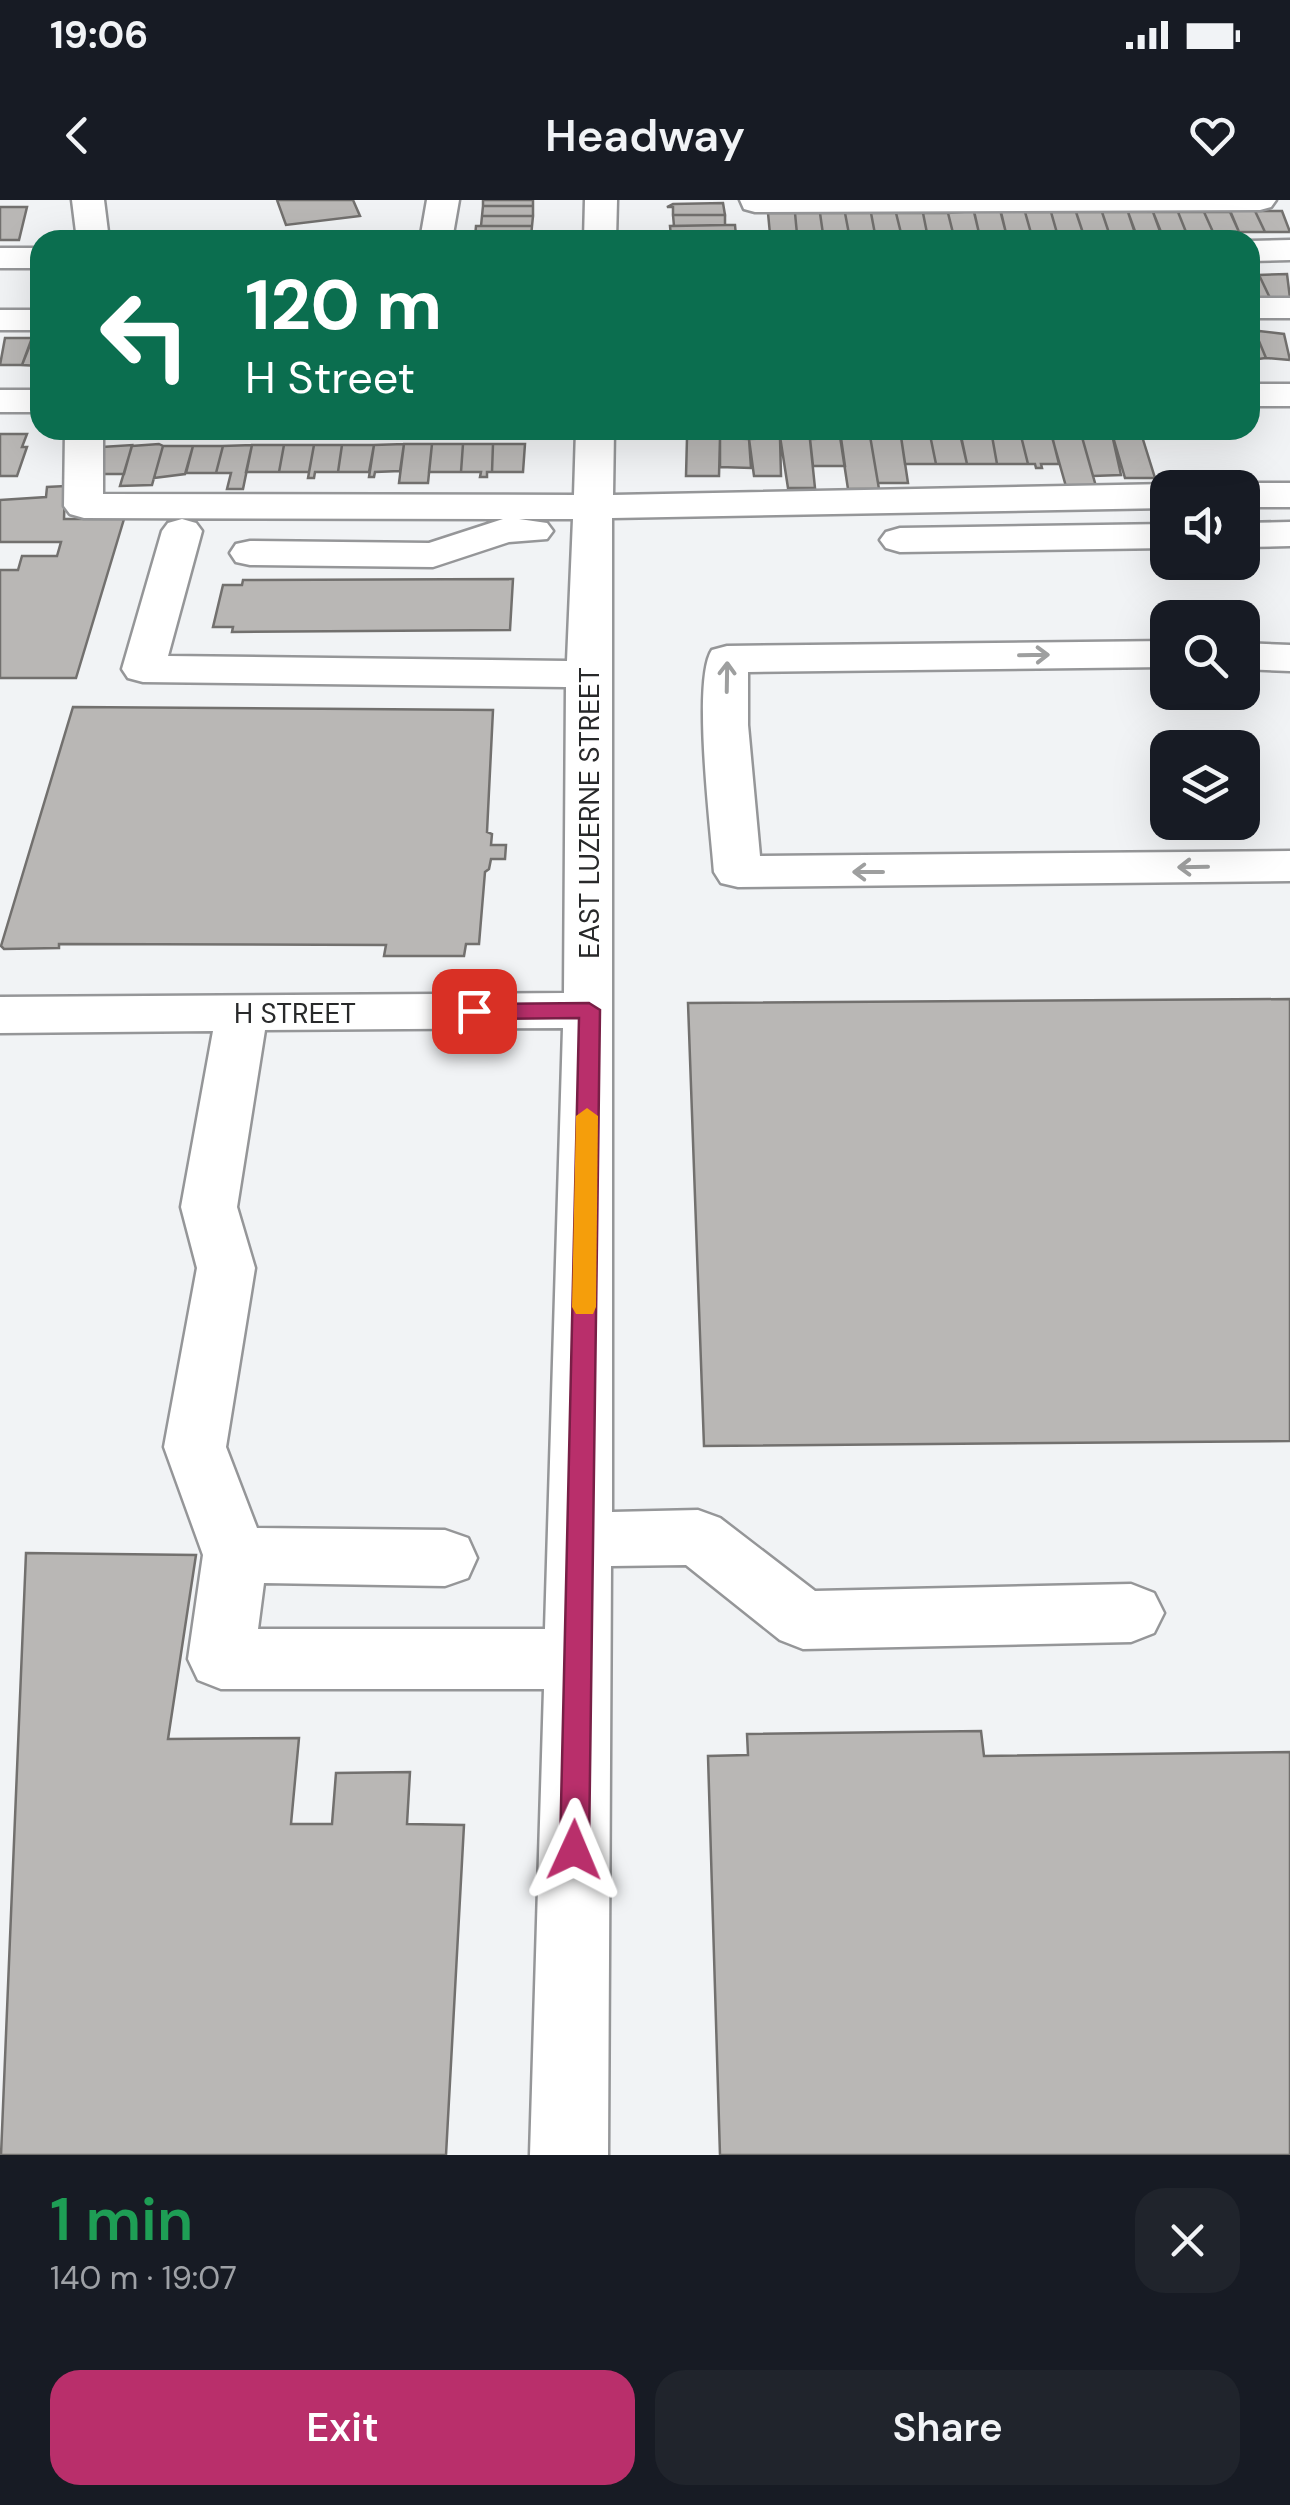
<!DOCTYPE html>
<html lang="en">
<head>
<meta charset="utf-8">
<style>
  body { margin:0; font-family:"DM Sans",sans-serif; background:#20242c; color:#f1f3f6; height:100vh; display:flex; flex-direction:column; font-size:38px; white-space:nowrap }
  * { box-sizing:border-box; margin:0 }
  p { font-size:32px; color:#9ea1a6 }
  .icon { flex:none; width:55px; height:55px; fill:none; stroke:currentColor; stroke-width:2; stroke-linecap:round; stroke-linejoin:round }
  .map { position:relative; height:1955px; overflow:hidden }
  .sheet { display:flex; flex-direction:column; background:#171b24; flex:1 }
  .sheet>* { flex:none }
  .banner { position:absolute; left:30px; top:30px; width:1230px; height:210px; border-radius:30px; box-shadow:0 10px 40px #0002; background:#0b6e4f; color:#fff; overflow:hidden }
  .buttons { position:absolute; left:1150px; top:270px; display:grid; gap:20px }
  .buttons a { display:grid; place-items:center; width:110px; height:110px; border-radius:20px; background:#171b24; box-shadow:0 10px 40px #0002; font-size:50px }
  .pin { position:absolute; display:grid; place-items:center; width:85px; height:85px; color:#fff; margin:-42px; border-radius:20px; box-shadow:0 5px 15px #0006 }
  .me { position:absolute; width:110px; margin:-55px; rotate:1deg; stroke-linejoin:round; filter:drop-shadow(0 0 8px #0008) }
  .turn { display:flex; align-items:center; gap:35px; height:210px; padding:0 50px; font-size:45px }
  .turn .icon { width:130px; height:130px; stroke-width:2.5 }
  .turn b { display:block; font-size:70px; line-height:85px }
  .round { display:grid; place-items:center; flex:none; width:105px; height:105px; border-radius:30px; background:#20242c }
  .head { display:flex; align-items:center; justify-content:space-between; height:170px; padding:0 50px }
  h1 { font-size:60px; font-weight:600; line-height:75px; color:#1e9e55 }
  .button { display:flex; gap:20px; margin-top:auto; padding:20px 50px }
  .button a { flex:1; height:115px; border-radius:30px; background:#b92f6b; color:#fff; font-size:40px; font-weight:600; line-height:115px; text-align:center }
  .button a+a { background:#20242c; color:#f1f3f6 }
  .status { display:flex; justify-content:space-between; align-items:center; height:70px; padding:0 50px; background:#171b24; direction:ltr }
  .status svg { height:28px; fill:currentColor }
  header { display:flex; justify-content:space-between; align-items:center; height:130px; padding:0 50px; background:#171b24; font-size:45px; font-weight:600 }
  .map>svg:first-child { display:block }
  .building { fill:#b9b7b5; stroke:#72706e; stroke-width:2.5 }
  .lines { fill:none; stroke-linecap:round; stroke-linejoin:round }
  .minor-casing { stroke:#959698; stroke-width:5 }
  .minor { fill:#fff; fill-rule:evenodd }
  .oneway { stroke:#9e9f9f }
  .route { fill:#b92f6b; stroke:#781f46; stroke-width:2.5 }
  .slow { fill:#f59e0b }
  .labels { text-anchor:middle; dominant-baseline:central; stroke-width:8; stroke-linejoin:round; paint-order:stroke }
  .street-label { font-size:28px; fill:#28292a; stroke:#fff }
</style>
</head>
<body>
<div class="status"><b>19:06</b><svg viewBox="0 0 49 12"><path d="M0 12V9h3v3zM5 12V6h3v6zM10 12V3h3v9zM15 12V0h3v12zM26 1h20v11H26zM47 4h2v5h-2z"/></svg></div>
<header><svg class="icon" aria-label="back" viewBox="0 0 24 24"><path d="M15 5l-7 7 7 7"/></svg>Headway<svg class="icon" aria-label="heart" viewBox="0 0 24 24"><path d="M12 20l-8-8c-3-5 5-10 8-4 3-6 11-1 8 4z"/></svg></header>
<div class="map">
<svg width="1290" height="1955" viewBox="0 0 1290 1955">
  <rect width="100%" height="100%" fill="#f1f3f5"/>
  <!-- building -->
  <path class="building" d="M277,0H353L360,16L286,25Z
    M483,0H533V6H483Z
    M723,3L725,15H673V7H667L673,4Z
    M483,6H533V16H482Z
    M0,7H27L19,40H0Z
    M1229,8L1255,11L1265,32H1239Z
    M990,10L1001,12L1006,33H979L974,12Z
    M1000,10L1025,12L1031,33H1006Z
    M974,11L979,33H953L948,13Z
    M1255,11H1282L1290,32H1265Z
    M1025,12H1051L1057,33H1031Z
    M1051,12H1076L1083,33H1057Z
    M1076,12H1102L1109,33H1083Z
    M1102,12H1128L1135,33H1109Z
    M1128,12H1153L1161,34H1136Z
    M1153,12H1178L1186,32H1161Z
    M1178,12H1204L1213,32H1186Z
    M1204,12H1230L1239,32H1213Z
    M768,13H795L797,34H770Z
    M795,13H820L823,34H797Z
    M820,13H845L849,34H823Z
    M845,13H871L875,34H849Z
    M871,13H896L901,33L875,34Z
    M896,13H923L927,33H901Z
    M923,13H948L953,33H927Z
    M673,15H725V25L674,26Z
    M482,16H533L532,26H481Z
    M725,25H735L736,36H671L670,26Z
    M476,26H532L531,37H475Z
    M1287,74L1290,98H1270L1259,75Z
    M1250,75H1259L1270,98H1250Z
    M1259,131L1284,134L1290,160L1266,158L1256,134Z
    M1250,134H1256L1266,158L1250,160Z
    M5,138H32L22,165H0Z
    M32,140H40V166L22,165Z
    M779,230H809L815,288H788Z
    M839,230H869L879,289H848Z
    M869,230H900L908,283H878Z
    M900,230H929L936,264H905Z
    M929,230H959L967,264H936Z
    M1050,230H1080L1097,290H1067Z
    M1080,230H1111L1121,275L1093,276Z
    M1111,230H1140L1155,278H1125Z
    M0,234H27L22,247H27L17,276H0Z
    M961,236H992L997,264H967Z
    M992,236H1021L1028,264H997Z
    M1021,236H1052L1059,264H1041L1042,268H1036L1035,264H1028Z
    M687,238H720L719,276H686Z
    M720,238L749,239L751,268L720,267Z
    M780,238L781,276H754L749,239Z
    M841,238L845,266H813L810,239Z
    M159,244L163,246L152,285L120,286L132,246Z
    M404,244L400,271L375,272L374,277H369L374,245Z
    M404,244H432L428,283H399Z
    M432,244H463L461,272H429Z
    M463,244H493L492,272H487V277H480L481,272H461Z
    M493,244H525L523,272H492Z
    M132,245L124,274H93L102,247Z
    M252,245L243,289H227L231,273H216L223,246Z
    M252,245H284L279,272H246Z
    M284,245H314L309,272H279Z
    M314,245H342L338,272H315L314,278H308Z
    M342,245H374L369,272H338Z
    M163,246H193L185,274L154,278Z
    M193,246H223L216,273H186Z
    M65,286L64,319H124L76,478H0V370H18L22,356H57L61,342H0V300L46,297L47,287Z
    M513,379L510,430L232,432L233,427H213L223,385H242L243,380Z
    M73,507L493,510L487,632L492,634L491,645H506L505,659H491L489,669L485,672L479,744H466L464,756H384L386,745L59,744V748L4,749L1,746Z
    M1290,799V1241L704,1246L688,803Z
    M26,1353L196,1355L168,1539L299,1538L291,1624H332L336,1573L410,1572L407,1624L464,1625L446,1955H1Z
    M981,1531L984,1556L1290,1552V1955H720L708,1556L748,1555L747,1534Z"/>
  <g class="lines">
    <!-- minor casing -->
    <g class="minor-casing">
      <path id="minor" d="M72,0H104L109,40H77Z
        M427,0H459L452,40H420Z
        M585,0H617L616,40H584Z
        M740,0H1276L1271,7L1260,10L755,12L744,9Z
        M1290,40V60L1250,61V41Z
        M0,48H40V68H0Z
        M1250,98H1290V118H1250Z
        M0,110H40V130H0Z
        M1250,184H1290V206H1250Z
        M0,190H40V212H0Z
        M65,230H103V294L574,295L576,230H614L613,295L1168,284L1181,288H1168V308L612,318V1312L698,1310L720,1318L815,1391L1131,1384L1154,1393L1164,1413L1154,1433L1131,1442L803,1449L780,1440L686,1365L611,1366L608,1955H530L544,1489H221L198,1480L188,1459L203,1355L164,1247L197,1068L181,1007L213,831L0,833V797L564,793L566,487L143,482L128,478L122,469L162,331L168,323L182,319L196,323L202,331L168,456L567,461L573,319H519L547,323L553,331L547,339L509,342L433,367L250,365L236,362L230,353L236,344L250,341L429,343L503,319L84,318L70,314L64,306ZM563,828L545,1429H258L264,1383L445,1386L468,1378L477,1358L468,1338L445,1330L257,1328L226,1247L255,1068L237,1007L265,830Z
        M1242,283H1290V307H1242V288H1228Z
        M1290,322V346L1242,347V323Z
        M1168,324V348L900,352L886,348L880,340L886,332L900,328Z
        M1168,441V467L748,472V525L760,656L1290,651V681L738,687L721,683L714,672C711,630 692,479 712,450L727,446Z
        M1242,443L1290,445V471L1242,469Z"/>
    </g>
    <!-- minor -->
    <use href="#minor" class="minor"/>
  </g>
  <!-- one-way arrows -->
  <defs><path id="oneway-shaft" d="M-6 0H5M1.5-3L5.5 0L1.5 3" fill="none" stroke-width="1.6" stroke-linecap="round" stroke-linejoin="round" transform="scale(2.5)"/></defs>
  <g class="oneway">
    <use href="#oneway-shaft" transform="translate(1034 455) rotate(-1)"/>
    <use href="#oneway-shaft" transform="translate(727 477) rotate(-89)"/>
    <use href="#oneway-shaft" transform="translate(1193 667) rotate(179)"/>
    <use href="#oneway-shaft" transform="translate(868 672) rotate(180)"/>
  </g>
  <!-- route -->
  <path class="route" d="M589,803L600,810L589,1650L585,1660L574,1664L564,1660L560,1650L579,818L474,819L463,811L474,804Z"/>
  <!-- slow -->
  <path class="slow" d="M587,908L598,916L596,1107L593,1114H576L572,1107L576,916Z"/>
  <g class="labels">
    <!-- street labels -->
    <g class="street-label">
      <text transform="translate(589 613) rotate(-90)">EAST LUZERNE STREET</text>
      <text x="295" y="813">H STREET</text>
    </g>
  </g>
</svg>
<div class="buttons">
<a><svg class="icon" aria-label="sound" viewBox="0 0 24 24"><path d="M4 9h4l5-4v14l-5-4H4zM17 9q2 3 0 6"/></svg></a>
<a><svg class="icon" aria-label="search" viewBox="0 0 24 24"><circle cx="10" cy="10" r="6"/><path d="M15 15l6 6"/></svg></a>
<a><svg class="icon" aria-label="layers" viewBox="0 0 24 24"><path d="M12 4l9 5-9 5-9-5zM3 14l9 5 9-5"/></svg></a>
</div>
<div class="pin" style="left:474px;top:811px;background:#d93025"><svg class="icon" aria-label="arrive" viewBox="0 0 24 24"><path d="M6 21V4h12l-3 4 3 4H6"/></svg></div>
<svg class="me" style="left:574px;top:1650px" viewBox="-20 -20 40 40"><path d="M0-17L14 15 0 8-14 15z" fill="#b92f6b" stroke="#fff" stroke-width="4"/></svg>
<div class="banner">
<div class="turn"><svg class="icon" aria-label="left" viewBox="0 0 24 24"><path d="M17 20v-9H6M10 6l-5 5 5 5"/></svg><div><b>120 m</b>H Street</div></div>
</div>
</div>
<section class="sheet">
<div class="head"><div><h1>1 min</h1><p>140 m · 19:07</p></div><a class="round"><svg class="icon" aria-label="close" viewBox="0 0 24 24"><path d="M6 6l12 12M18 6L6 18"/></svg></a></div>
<div class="button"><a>Exit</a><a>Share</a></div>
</section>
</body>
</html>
